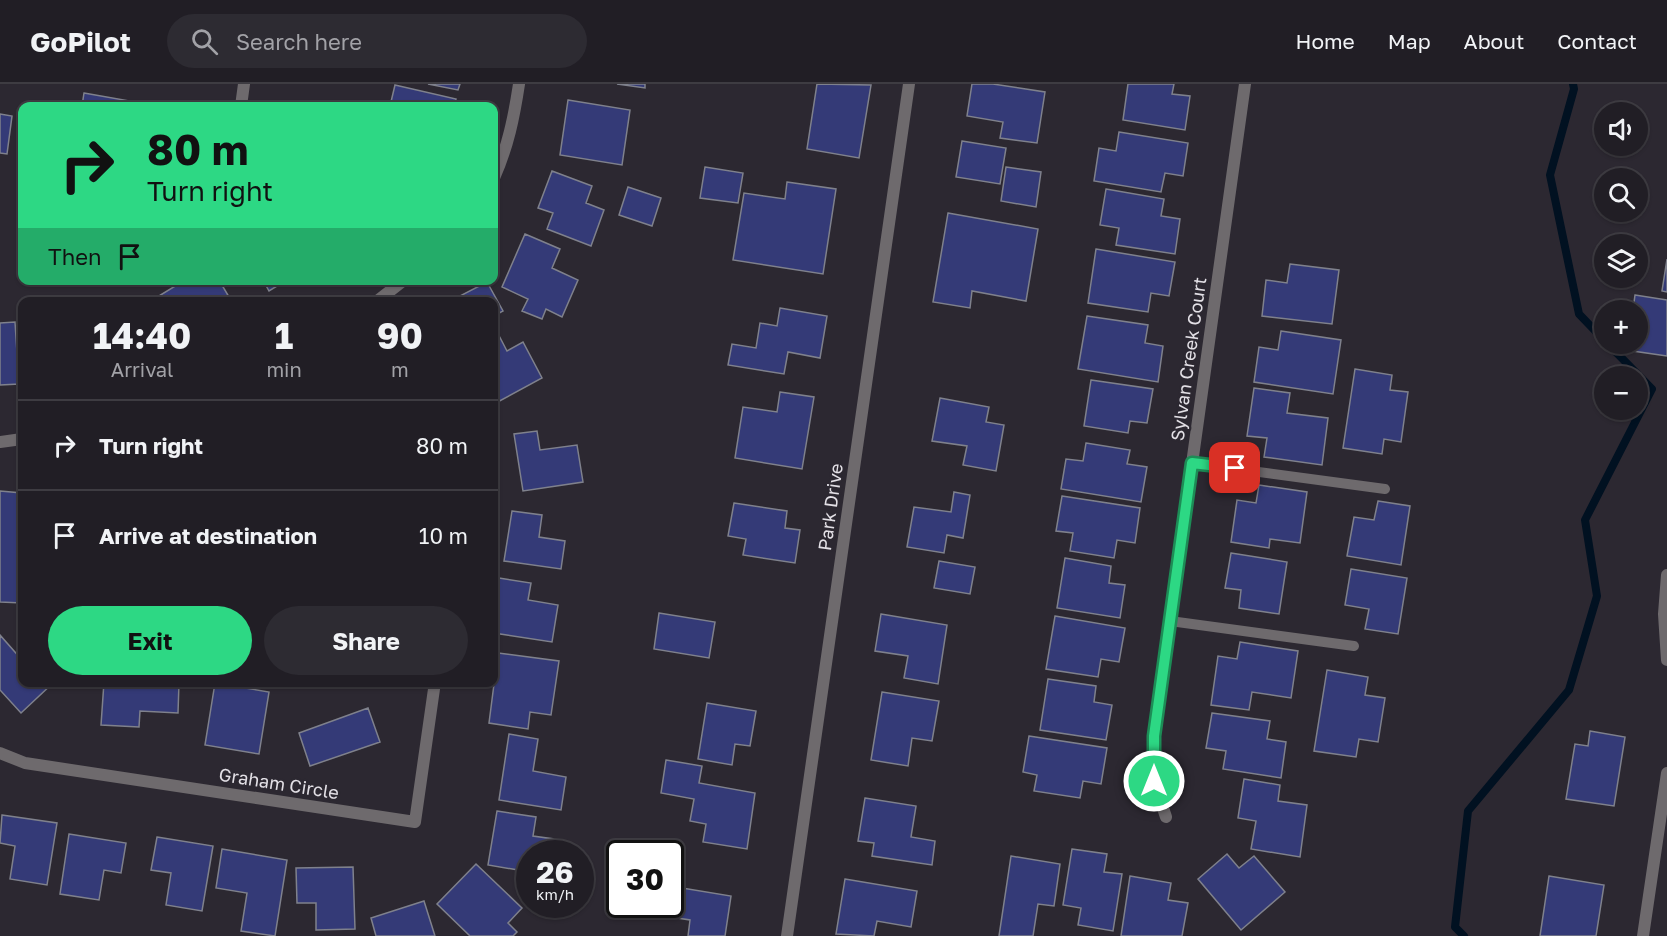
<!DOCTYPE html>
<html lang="en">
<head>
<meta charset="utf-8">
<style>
  body { margin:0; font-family:"Golos Text",sans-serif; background:#2d2b32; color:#f1f3f6; height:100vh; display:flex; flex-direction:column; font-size:22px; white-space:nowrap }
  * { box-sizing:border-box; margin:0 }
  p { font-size:20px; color:#a2a2a7 }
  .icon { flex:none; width:33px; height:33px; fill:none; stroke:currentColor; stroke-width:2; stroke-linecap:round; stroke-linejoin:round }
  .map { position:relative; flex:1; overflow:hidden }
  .panel { position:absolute; left:18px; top:213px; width:480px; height:390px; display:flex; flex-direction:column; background:#211e25; border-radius:12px; box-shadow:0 2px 4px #0004,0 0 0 2px #3e3c42 }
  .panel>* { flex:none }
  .guide { position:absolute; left:18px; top:18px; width:480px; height:183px; border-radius:12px; box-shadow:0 2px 4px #0004,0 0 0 2px #3e3c42; background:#2dd884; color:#111; overflow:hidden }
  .fabs { position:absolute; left:1594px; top:18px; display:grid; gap:12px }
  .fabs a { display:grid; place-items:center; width:54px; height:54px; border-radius:50%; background:#211e25; box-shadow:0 2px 4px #0004,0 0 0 2px #3e3c42; font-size:30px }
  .speed { position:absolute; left:516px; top:756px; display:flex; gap:12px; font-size:30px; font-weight:700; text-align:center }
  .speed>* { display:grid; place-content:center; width:78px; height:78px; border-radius:50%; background:#211e25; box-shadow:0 2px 4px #0004,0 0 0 2px #3e3c42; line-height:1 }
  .speed small { font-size:15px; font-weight:400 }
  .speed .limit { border:3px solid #111; border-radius:9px; background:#fff; color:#111 }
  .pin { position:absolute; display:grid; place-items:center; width:51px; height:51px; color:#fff; margin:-26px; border-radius:12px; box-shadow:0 3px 9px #0006 }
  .me { position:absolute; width:66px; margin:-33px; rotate:0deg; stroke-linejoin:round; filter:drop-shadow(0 0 4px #0008) }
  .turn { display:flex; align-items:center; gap:21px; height:126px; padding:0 30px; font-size:27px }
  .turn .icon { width:78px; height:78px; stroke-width:2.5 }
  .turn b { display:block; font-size:42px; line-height:51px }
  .then { display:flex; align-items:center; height:57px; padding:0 30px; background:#0003; gap:12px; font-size:22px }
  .eta { display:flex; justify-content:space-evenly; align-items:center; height:102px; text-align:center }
  .eta b { font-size:36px; font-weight:700; line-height:42px }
  .cta { display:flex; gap:12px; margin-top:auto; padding:12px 30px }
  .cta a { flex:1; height:69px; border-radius:36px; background:#2dd884; color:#111; font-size:24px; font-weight:700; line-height:69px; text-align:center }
  .cta a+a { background:#2d2b32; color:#f1f3f6 }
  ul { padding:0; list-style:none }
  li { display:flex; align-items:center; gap:18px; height:90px; padding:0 30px; border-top:2px solid #3e3c42 }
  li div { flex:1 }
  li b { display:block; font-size:22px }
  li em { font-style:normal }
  header { display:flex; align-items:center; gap:36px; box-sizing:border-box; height:84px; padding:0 30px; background:#211e25; border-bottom:2px solid #3e3c42 }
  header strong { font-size:28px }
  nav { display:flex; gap:33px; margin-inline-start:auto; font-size:21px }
  .search { width:420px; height:54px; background:#2d2b32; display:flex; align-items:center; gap:15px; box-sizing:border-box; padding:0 21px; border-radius:33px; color:#a2a2a7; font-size:22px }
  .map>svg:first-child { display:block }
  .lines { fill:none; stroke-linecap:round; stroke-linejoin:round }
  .stream { stroke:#011121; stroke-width:8 }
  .building { fill:#343a77; stroke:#7f818c; stroke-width:1.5 }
  .lane { stroke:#6e6a6d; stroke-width:10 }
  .street { stroke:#6e6a6d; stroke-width:12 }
  .route-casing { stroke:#1d8c56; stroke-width:15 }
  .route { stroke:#2dd884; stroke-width:10 }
  .labels { text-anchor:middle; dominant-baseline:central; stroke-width:4.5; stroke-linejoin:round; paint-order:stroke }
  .street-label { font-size:18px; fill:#e3e0e6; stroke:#2c2831 }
</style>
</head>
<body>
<header>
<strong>GoPilot</strong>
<div class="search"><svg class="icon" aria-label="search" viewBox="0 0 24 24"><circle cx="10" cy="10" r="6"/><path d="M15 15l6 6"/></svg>Search here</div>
<nav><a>Home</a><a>Map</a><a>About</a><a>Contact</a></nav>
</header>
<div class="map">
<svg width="1667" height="852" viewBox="0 0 1667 852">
  <rect width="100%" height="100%" fill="#2c2831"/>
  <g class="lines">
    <!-- stream -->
    <path class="stream" d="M1573,0L1574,5L1550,91L1579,230L1605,257
      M1464,852L1455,843L1468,727L1569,606L1597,512L1585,436L1652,305L1608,260"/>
  </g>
  <!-- building -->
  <path class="building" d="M428,0H460L458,6Z
    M617,0H645V4Z
    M817,0L871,1L859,74L807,65Z
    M972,0H993L1045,8L1037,59L1000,54L1003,38L967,32Z
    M1128,0H1174L1172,10L1190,12L1185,46L1123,36Z
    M395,1L456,15L454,22H390Z
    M84,9L141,19L140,22H82Z
    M568,16L630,26L622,81L560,71Z
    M0,30L12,32L7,70L0,69Z
    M1119,48L1188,59L1183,92L1165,89L1161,108L1094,97L1099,64L1116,67Z
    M962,57L1006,64L1000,100L956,93Z
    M705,83L743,89L738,119L700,114Z
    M1006,83L1041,88L1036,123L1001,117Z
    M552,87L592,102L586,119L604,126L591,162L547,145L553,129L538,124Z
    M787,98L836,105L823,190L733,176L744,109L785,115Z
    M628,103L661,114L652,142L619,131Z
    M1106,105L1164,115L1161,132L1180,135L1175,170L1116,161L1119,144L1100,141Z
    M948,129L1038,145L1026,217L972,207L970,224L933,218Z
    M525,150L560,165L552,184L578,196L562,233L546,225L542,235L522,227L528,215L502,203Z
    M1096,165L1175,178L1169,212L1151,209L1148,228L1088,219Z
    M1667,175V208L1662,207Z
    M1290,180L1339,186L1332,240L1262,232L1266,196L1287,199Z
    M185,196H219L232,218H149Z
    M263,196H287L269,207Z
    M487,198L503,227L494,232V218H455L454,215Z
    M1635,211L1667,216V272L1626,266L1627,260H1638V226H1633Z
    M780,224L827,232L820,274L788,268L784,290L728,281L732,260L756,264L760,239L777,242Z
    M1087,232L1148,241L1145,259L1163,262L1158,298L1078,285Z
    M15,238L19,300L0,301V239Z
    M494,242L507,267L523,258L542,294L494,320Z
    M1281,247L1341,256L1333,310L1254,298L1259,263L1278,266Z
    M1355,285L1392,291L1390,306L1408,308L1401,358L1384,355L1382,370L1343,364Z
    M1091,296L1153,305L1147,339L1130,337L1128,349L1084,342Z
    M1254,304L1290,309L1287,329L1328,334L1322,381L1264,373L1267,354L1247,352Z
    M780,308L814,313L802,385L735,374L743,323L777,328Z
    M940,314L989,323L986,338L1004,341L996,387L963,381L967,362L932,357Z
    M537,347L540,366L577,361L583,398L523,407L514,350Z
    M1086,359L1130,366L1127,380L1147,383L1141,418L1061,405L1066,375L1083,377Z
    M1259,401L1307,408L1300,459L1270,455L1269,464L1231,458L1237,416L1256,419Z
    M0,407L22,409V519L0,518Z
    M954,408L970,411L963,454L947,451L944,469L907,463L914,423L951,428Z
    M1062,412L1140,424L1135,459L1117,456L1114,474L1070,467L1073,449L1056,447Z
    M1378,417L1410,422L1401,481L1347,472L1354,433L1374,436Z
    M734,419L787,427L785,444L800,446L795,479L743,471L746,455L728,452Z
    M512,427L542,431L539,453L565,457L561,485L504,477Z
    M1231,469L1287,478L1279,530L1239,524L1241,506L1225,504Z
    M1065,474L1111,482L1109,499L1125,501L1120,534L1057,524Z
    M939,477L975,483L970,510L934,504Z
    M1351,485L1407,494L1398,550L1365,545L1369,525L1345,521Z
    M499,494L531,499L528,516L558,521L552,558L494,549V527Z
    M659,529L715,538L709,574L654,565Z
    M881,530L947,541L938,600L904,594L908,572L875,567Z
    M1055,532L1125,544L1119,578L1101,575L1098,593L1046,585Z
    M0,551L22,576V598H54L21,629L0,606Z
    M1240,558L1298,567L1291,614L1252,608L1249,626L1211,621L1218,572L1237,575Z
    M498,569L559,577L551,631L530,628L528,645L489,639Z
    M1327,586L1368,593L1365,611L1385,614L1378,658L1359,655L1356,673L1314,667Z
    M1048,595L1096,602L1094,618L1112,621L1106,656L1040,646Z
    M104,598L179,599L178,629L140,627L139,643L101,641Z
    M215,599L269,608L259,670L205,661Z
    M882,608L939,617L932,657L912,654L908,682L871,676Z
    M707,619L756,627L750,662L735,660L732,681L698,675Z
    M368,624L380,658L310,682L299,649Z
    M1212,629L1270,637L1267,655L1286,658L1281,694L1223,685L1226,667L1206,664Z
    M1590,647L1625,653L1614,722L1566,715L1575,660L1588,662Z
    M509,650L538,655L533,687L566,693L561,726L499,716Z
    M1029,652L1107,664L1101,700L1083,697L1080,714L1034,707L1037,691L1023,688Z
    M666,676L702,682L699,699L755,709L747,765L703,758L706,740L690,737L694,715L661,709Z
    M1244,695L1280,701L1278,717L1307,721L1300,773L1251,765L1256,737L1238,734Z
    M865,714L916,722L911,753L935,757L932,781L872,772L874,759L858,757Z
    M497,727L536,733L533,752L554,755L552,770H530V788L488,781Z
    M2,731L57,739L47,801L10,795L15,762L0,759Z
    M69,750L126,759L121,789L104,786L99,816L60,810Z
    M157,753L213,762L202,827L166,821L171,789L151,786Z
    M222,765L287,776L275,852L241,847L247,809L216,804Z
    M1072,765L1107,770L1104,788L1122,790L1113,847L1078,841L1081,824L1063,821Z
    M1227,770L1239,784L1254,772L1285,808L1241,846L1198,795Z
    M1011,772L1060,780L1054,822L1038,820L1033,852H999Z
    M476,780L522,824L508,839L517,848L513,852H470L437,820Z
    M353,783L355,845L316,846V819H297L296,784Z
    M1130,792L1171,799L1168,816L1188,819L1182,852H1121Z
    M1549,792L1604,801L1596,852H1540Z
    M845,795L917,807L911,843L877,837L874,852L836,850Z
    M670,802L731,812L725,852H688L690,836L664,832L666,820H670Z
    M424,817L435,852H376L371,834Z"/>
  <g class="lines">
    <!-- lane -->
    <path class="lane" d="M1192,379L1385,405
      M1170,537L1354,562"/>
    <!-- street -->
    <path class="street" d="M241,22L244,0
      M494,94C508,63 514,33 519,0
      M376,218L404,196
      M0,358L22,355
      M1667,491L1664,530L1667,576
      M0,669L25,679L415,738L435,598
      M1166,733L1154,697V652L1245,0
      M787,852L909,0
      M1643,852L1667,689"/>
  </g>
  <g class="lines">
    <!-- route casing -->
    <g class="route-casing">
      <path id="route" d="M1154,697V652L1192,379L1235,384"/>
    </g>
    <!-- route -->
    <use href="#route" class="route"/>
  </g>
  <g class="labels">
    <!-- street labels -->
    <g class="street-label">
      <text transform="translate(1188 275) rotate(-82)">Sylvan Creek Court</text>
      <text transform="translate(830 423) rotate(-82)">Park Drive</text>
      <text transform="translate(279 699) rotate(9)">Graham Circle</text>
    </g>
  </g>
</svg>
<div class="fabs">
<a><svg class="icon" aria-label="sound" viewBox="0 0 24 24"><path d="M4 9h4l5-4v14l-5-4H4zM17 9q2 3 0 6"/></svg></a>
<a><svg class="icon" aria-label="search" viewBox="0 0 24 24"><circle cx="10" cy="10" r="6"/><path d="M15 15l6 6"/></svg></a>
<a><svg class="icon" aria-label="layers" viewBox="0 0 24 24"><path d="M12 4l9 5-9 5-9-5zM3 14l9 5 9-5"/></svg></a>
<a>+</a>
<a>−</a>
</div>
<div class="speed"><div>26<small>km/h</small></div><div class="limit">30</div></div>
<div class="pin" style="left:1235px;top:384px;background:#d93025"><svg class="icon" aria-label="arrive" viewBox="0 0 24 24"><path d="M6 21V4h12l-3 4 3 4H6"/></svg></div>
<svg class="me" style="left:1154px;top:697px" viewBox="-20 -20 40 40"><circle r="17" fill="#2dd884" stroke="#fff" stroke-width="3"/><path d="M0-11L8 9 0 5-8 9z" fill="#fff"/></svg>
<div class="guide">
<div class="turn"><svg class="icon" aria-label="right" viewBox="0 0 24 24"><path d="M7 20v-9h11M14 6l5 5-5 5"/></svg><div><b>80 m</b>Turn right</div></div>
<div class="then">Then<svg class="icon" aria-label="arrive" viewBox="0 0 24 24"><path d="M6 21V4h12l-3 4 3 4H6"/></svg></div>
</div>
<section class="panel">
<div class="eta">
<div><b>14:40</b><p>Arrival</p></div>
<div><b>1</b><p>min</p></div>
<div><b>90</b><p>m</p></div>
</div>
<ul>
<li><svg class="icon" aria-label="right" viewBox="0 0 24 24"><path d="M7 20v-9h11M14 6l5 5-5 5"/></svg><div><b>Turn right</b></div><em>80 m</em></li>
<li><svg class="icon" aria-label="arrive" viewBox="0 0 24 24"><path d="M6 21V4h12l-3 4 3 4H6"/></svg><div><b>Arrive at destination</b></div><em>10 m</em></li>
</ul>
<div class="cta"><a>Exit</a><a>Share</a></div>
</section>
</div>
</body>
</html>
